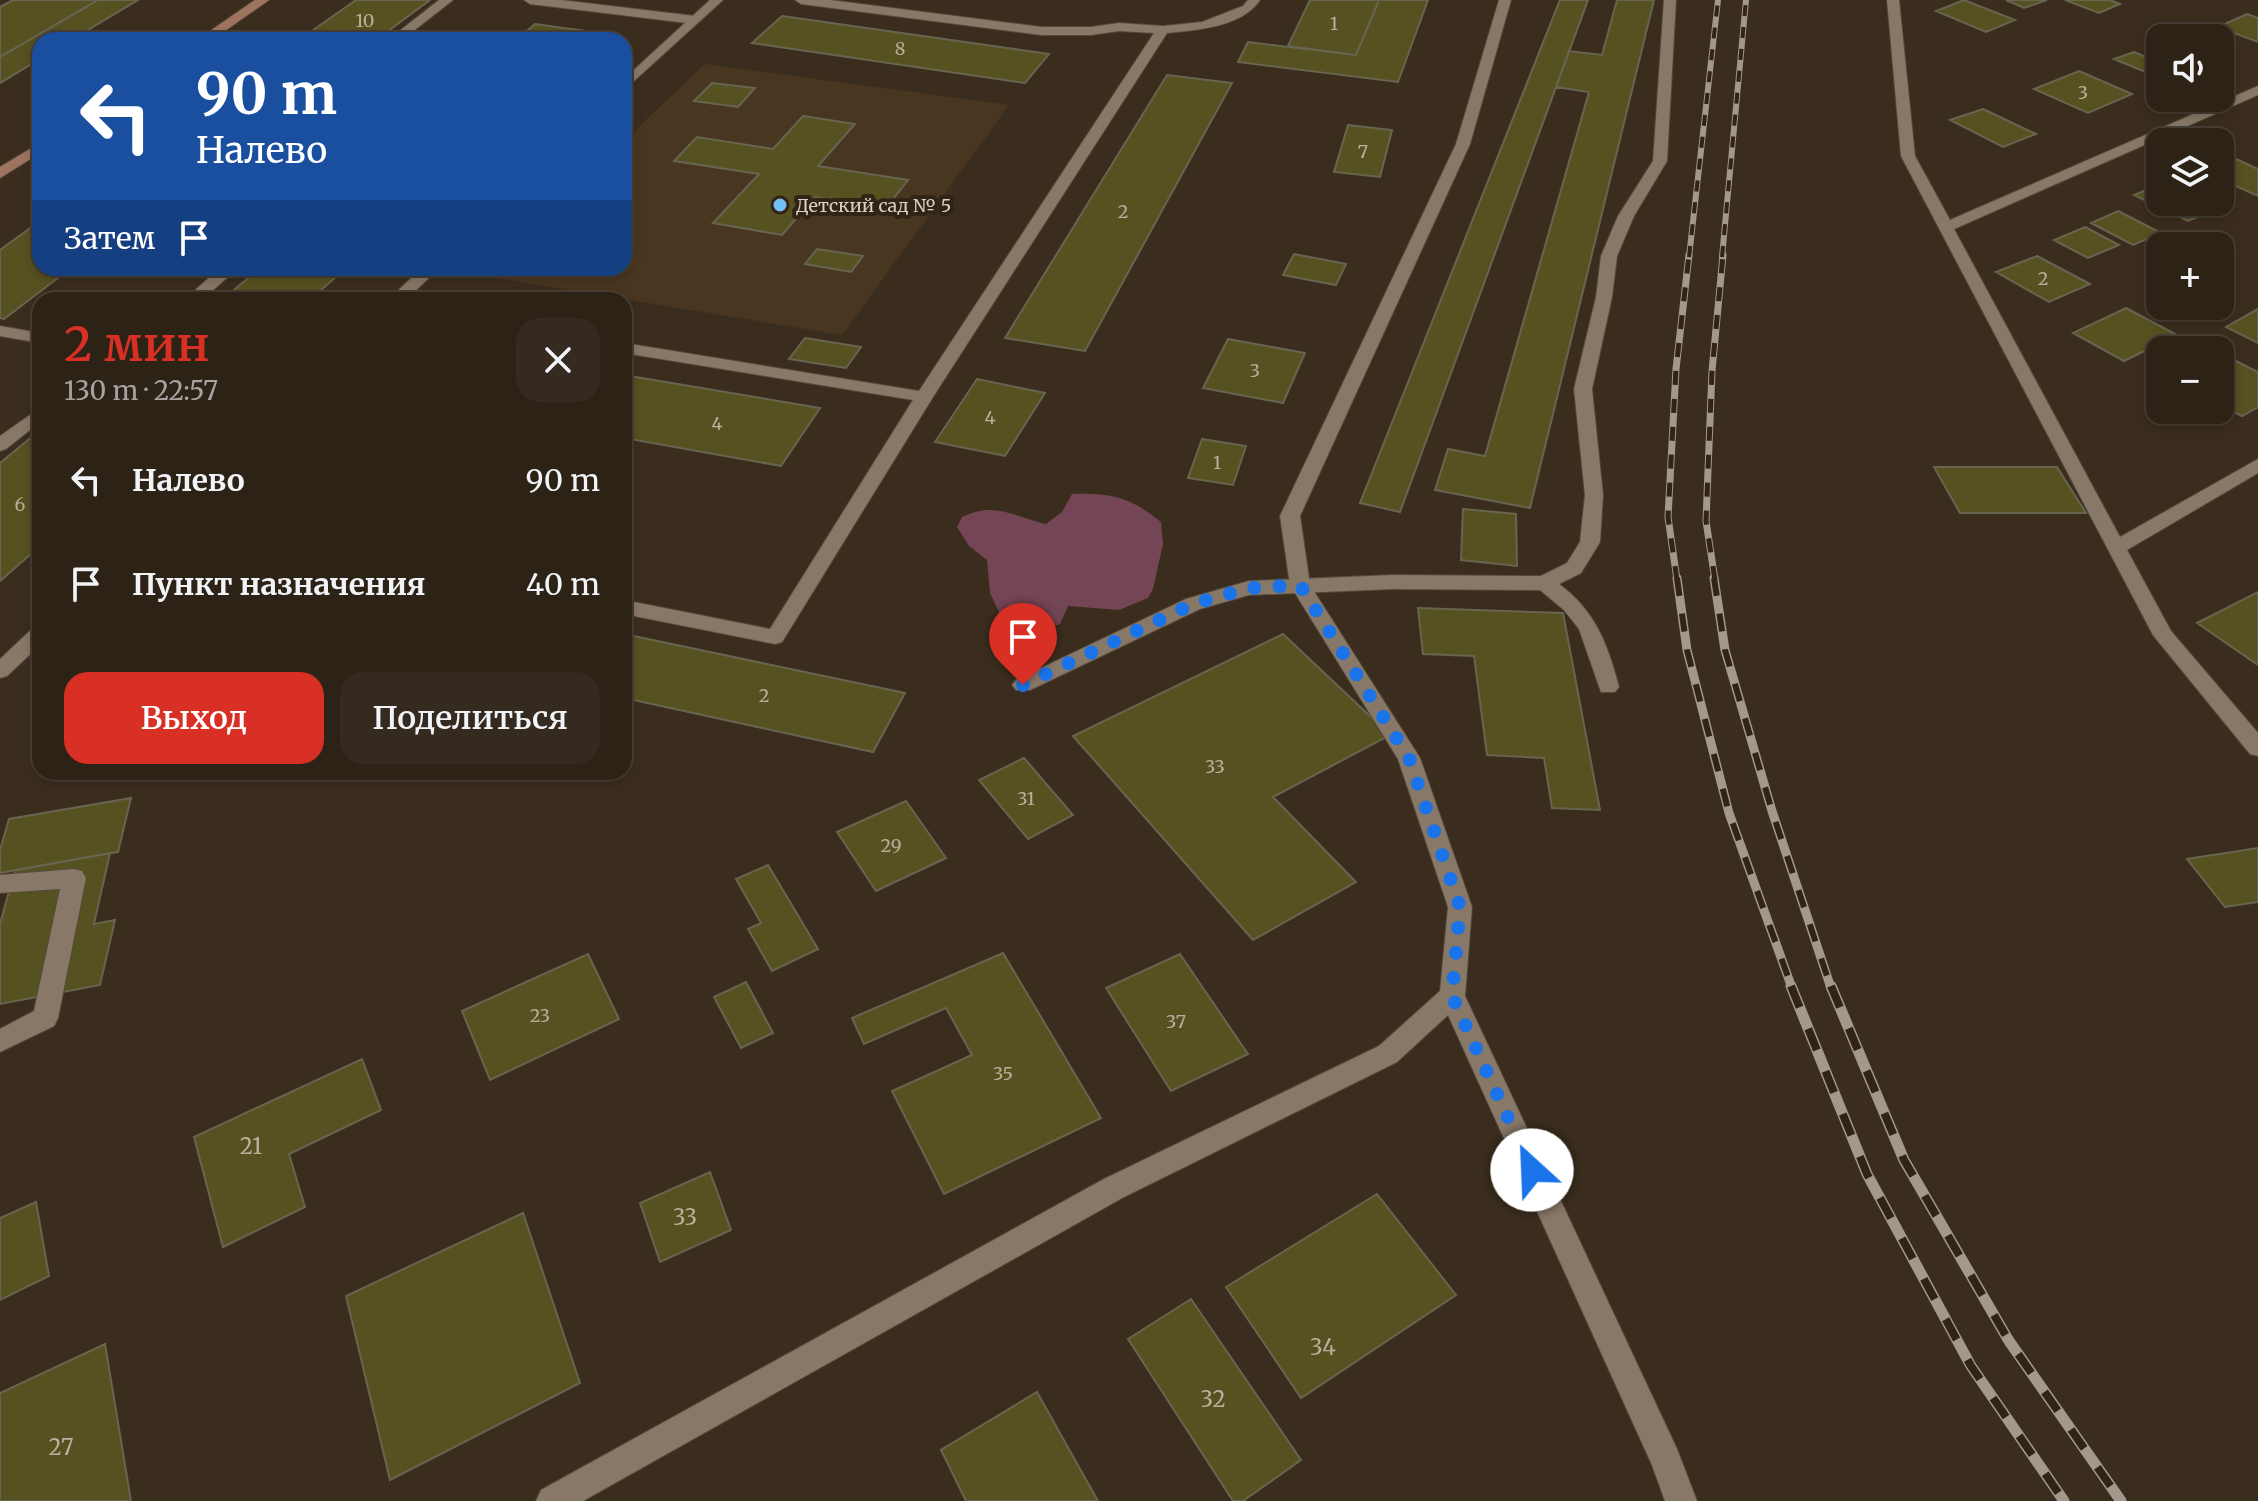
<!DOCTYPE html>
<html lang="ru">
<head>
<meta charset="utf-8">
<style>
  body { margin:0; font-family:Merriweather,serif; background:#342a1f; color:#f1f3f6; height:100vh; display:flex; flex-direction:column; font-size:30px; white-space:nowrap }
  * { box-sizing:border-box; margin:0 }
  p { font-size:26px; color:#a6a4a1 }
  .icon { flex:none; width:44px; height:44px; fill:none; stroke:currentColor; stroke-width:2; stroke-linecap:round; stroke-linejoin:round }
  .map { position:relative; flex:1; overflow:hidden }
  .side { position:absolute; left:32px; top:292px; width:600px; height:488px; display:flex; flex-direction:column; background:#2c2216; border-radius:24px; box-shadow:0 4px 12px #0003,0 0 0 2px #483f35 }
  .side>* { flex:none }
  .banner { position:absolute; left:32px; top:32px; width:600px; height:244px; border-radius:24px; box-shadow:0 4px 12px #0003,0 0 0 2px #483f35; background:#1a4fa0; color:#fff; overflow:hidden }
  .controls { position:absolute; left:2146px; top:24px; display:grid; gap:16px }
  .controls a { display:grid; place-items:center; width:88px; height:88px; border-radius:16px; background:#2c2216; box-shadow:0 4px 12px #0003,0 0 0 2px #483f35; font-size:40px }
  .pin { position:absolute; display:grid; place-items:center; width:68px; height:68px; color:#fff; margin:-82px -34px; border-radius:50% 50% 50% 0; rotate:-45deg; box-shadow:0 0 8px #0007 }
  .pin .icon { rotate:45deg }
  .me { position:absolute; width:88px; margin:-44px; rotate:335deg; stroke-linejoin:round; filter:drop-shadow(0 0 6px #0008) }
  .turn { display:flex; align-items:center; gap:28px; height:168px; padding:0 32px; font-size:36px }
  .turn .icon { width:104px; height:104px; stroke-width:2.5 }
  .turn b { display:block; font-size:56px; line-height:68px }
  .then { display:flex; align-items:center; height:76px; padding:0 32px; background:#0003; gap:16px; font-size:30px }
  .round { display:grid; place-items:center; flex:none; width:84px; height:84px; border-radius:24px; background:#342a1f }
  .overview { display:flex; align-items:center; justify-content:space-between; height:136px; padding:0 32px }
  h1 { font-size:48px; font-weight:600; line-height:60px; color:#d93025 }
  .primary-button { display:flex; gap:16px; margin-top:auto; padding:16px 32px }
  .primary-button a { flex:1; height:92px; border-radius:24px; background:#d93025; color:#fff; font-size:32px; font-weight:600; line-height:92px; text-align:center }
  .primary-button a+a { background:#342a1f; color:#f1f3f6 }
  ul { padding:0; list-style:none }
  li { display:flex; align-items:center; gap:24px; height:104px; padding:0 32px }
  li div { flex:1 }
  li b { display:block; font-size:30px }
  li em { font-style:normal }
  .map>svg:first-child { display:block }
  .built { fill:#493621 }
  .green { fill:#744554 }
  .building { fill:#565120; stroke:#676550; stroke-width:2 }
  .lines { fill:none; stroke-linecap:round; stroke-linejoin:round }
  .service-casing { stroke:#55493c; stroke-width:2 }
  .minor-casing { stroke:#55493c; stroke-width:2 }
  .secondary-casing { stroke:#55493c; stroke-width:2 }
  .service { fill:#887867; fill-rule:evenodd }
  .minor { fill:#887867; fill-rule:evenodd }
  .secondary { fill:#9e7460; fill-rule:evenodd }
  .rail-far3-casing { stroke:#a3988c; stroke-width:6 }
  .rail-far2-casing { stroke:#a3988c; stroke-width:7 }
  .rail-far1-casing { stroke:#a3988c; stroke-width:9 }
  .rail-casing { stroke:#a3988c; stroke-width:11 }
  .rail-far3 { stroke:#312415; stroke-width:4; stroke-dasharray:11; stroke-linecap:butt }
  .rail-far2 { stroke:#312415; stroke-width:5; stroke-dasharray:14; stroke-linecap:butt }
  .rail-far1 { stroke:#312415; stroke-width:6; stroke-dasharray:18; stroke-linecap:butt }
  .rail { stroke:#312415; stroke-width:8; stroke-dasharray:23; stroke-linecap:butt }
  .route { stroke:#1a73e8; stroke-width:14; stroke-dasharray:0 25.2 }
  .poi-dot { fill:#73c0f6; stroke:#312415; stroke-width:3 }
  .labels { text-anchor:middle; dominant-baseline:central; stroke-width:8; stroke-linejoin:round; paint-order:stroke }
  .number-label { font-size:18px; fill:#b8b09c }
  .far-poi-label { font-size:18px; fill:#d9d0c6; stroke:#312415; text-anchor:start }
  .near-number-label { font-size:22px; fill:#b8b09c }
</style>
</head>
<body>
<div class="map">
<svg width="2258" height="1501" viewBox="0 0 2258 1501">
  <rect width="100%" height="100%" fill="#3b2d1e"/>
  <!-- built -->
  <path class="built" d="M705,64L1009,105L842,335L485,276L493,268H624V141Z"/>
  <!-- green -->
  <path class="green" d="M1072,494C1112,493 1130,497 1161,522L1163,544L1153,589L1148,598L1119,610L1068,606L1060,624L1035,632L1006,627L990,593L987,560L969,546L957,527L962,517C997,501 1013,517 1046,524L1062,512Z"/>
  <!-- building -->
  <path class="building" d="M13,0H98L0,57V7Z
    M98,0H138L71,40H40V59L0,83V57Z
    M356,0H430L376,40H299Z
    M1310,0H1379L1356,55L1288,46Z
    M1379,0H1428L1398,82L1238,62L1248,42L1356,55Z
    M1560,0H1588L1400,512L1360,503Z
    M1617,0H1654L1530,508L1435,490L1448,449L1485,456L1589,92L1556,87L1569,51L1602,55Z
    M1964,0L2015,20L1986,32L1936,11Z
    M2006,0H2047L2024,8Z
    M2065,0H2110L2120,4L2099,13Z
    M2247,14L2258,18V42L2218,27Z
    M782,16L1049,54L1025,83L752,43Z
    M535,24L593,32L617,36L612,40H516Z
    M2134,52L2160,63V78L2114,59Z
    M2079,71L2132,94L2088,113L2034,89Z
    M1167,75L1232,83L1085,351L1005,338Z
    M712,83L755,88L738,107L694,101Z
    M1983,109L2036,134L2003,147L1950,120Z
    M803,116L855,124L818,166L908,180L886,208L815,197L782,235L713,223L759,174L674,161L697,137L773,149Z
    M1348,125L1392,130L1380,177L1334,172Z
    M2234,158L2258,169V196L2220,179V165Z
    M2160,184V202H2218L2226,206L2188,221L2134,195Z
    M2118,211L2161,233L2133,245L2091,223Z
    M40,221V268H71L4,319L0,318V250Z
    M2085,227L2119,245L2088,258L2054,240Z
    M817,249L863,256L851,272L805,264Z
    M1294,254L1346,264L1336,285L1283,275Z
    M2037,256L2090,284L2049,302L1996,272Z
    M260,268H346L310,300H222Z
    M2126,308L2177,335L2124,361L2073,333Z
    M2258,309V343L2226,327Z
    M805,338L861,347L846,368L789,359Z
    M1228,339L1305,353L1283,403L1203,388Z
    M2236,361L2258,372V407L2242,416L2220,405V370Z
    M624,375L820,408L781,466L624,438Z
    M977,379L1045,393L1005,456L935,442Z
    M40,430V546L0,581V463Z
    M1202,439L1246,446L1233,485L1188,478Z
    M1934,467H2057L2086,513H1960Z
    M1463,509L1516,514L1517,566L1461,560Z
    M2258,592V665L2197,623Z
    M1418,608L1563,613L1600,810L1552,808L1544,758L1487,755L1474,656L1423,654Z
    M624,634L905,693L873,752L624,698Z
    M1283,634L1390,735L1273,797L1356,882L1253,940L1073,736Z
    M1024,758L1073,815L1028,839L979,780Z
    M131,798L118,852L0,873V850L9,819Z
    M906,801L946,858L876,891L837,832Z
    M2258,848V902L2225,907L2187,859Z
    M110,853L94,924L115,920L100,985L0,1004V924L15,870Z
    M768,865L818,949L772,971L748,929L761,923L736,879Z
    M1003,953L1101,1118L944,1194L892,1091L972,1055L946,1008L864,1044L852,1018Z
    M588,954L619,1019L490,1080L462,1011Z
    M1180,954L1248,1054L1171,1091L1106,988Z
    M746,982L773,1033L741,1048L714,997Z
    M362,1059L381,1110L289,1154L305,1207L223,1247L194,1137Z
    M710,1172L731,1230L660,1262L640,1203Z
    M1377,1194L1456,1295L1301,1398L1226,1287Z
    M36,1202L49,1276L0,1300V1218Z
    M523,1213L580,1383L390,1480L346,1296Z
    M1191,1299L1301,1460L1243,1501H1233L1128,1339Z
    M105,1344L131,1501H0V1393Z
    M1037,1392L1098,1501H966L941,1450Z"/>
  <g class="lines">
    <!-- service casing -->
    <g class="service-casing">
      <path id="service" d="M439,0H453L402,40H388Z
        M524,0H561L695,16L701,20L695,24L530,4Z
        M795,0H830L1042,27H1091L1119,23L1163,26L1202,22L1243,6L1248,0H1260C1242,27 1198,30 1167,33L933,397L782,642L775,644L624,614V600L770,629L913,400L624,353V343L919,391L1154,33L1119,31L1091,35H1042L801,4Z
        M1664,0H1676L1667,161L1634,216L1617,256L1612,297L1592,389L1603,495L1600,542L1581,573L1559,584C1595,610 1608,645 1619,687L1615,692H1601L1579,629L1564,610L1540,590L1393,589L1249,595L1200,609L1030,690H1016L1012,685L1016,680L1186,599L1249,581L1393,575L1541,576L1567,563L1580,542L1585,495L1574,389L1596,297L1601,256L1618,216L1653,161Z
        M220,268H238L202,300H184Z
        M0,326L40,333V343L0,336Z
        M40,408V422L6,449L0,451V436Z
        M74,869L82,871L86,878L58,1018L54,1026L0,1052V1029L34,1011L60,889L0,893V875Z"/>
    </g>
    <!-- minor casing -->
    <g class="minor-casing">
      <path id="minor" d="M710,0H723L624,90V79Z
        M1499,0H1511L1470,144L1300,516L1310,585L1420,758L1472,907L1465,996L1677,1449L1697,1501H1665L1652,1465L1448,1015L1397,1062L1124,1197L583,1501H536L541,1490L1104,1179L1379,1046L1440,991L1448,907L1398,759L1290,585L1280,516L1456,144Z
        M1887,0H1899L1915,156L1950,220L2258,86V95L1954,229L2120,537L2258,459V473L2127,550L2171,631L2258,733V756L2250,754L2153,635L1901,156Z
        M422,268H439L406,300H388Z
        M40,626V645L7,676L0,678V659L33,628Z"/>
    </g>
    <!-- secondary casing -->
    <g class="secondary-casing">
      <path id="secondary" d="M255,0H269L212,40H197Z
        M40,143V153L0,178V167Z"/>
    </g>
    <!-- service -->
    <use href="#service" class="service"/>
    <!-- minor -->
    <use href="#minor" class="minor"/>
    <!-- secondary -->
    <use href="#secondary" class="secondary"/>
    <!-- rail-far3 casing -->
    <g class="rail-far3-casing">
      <path id="rail-far3" d="M1689,257L1718,0
        M1722,257L1746,0"/>
    </g>
    <!-- rail-far2 casing -->
    <g class="rail-far2-casing">
      <path id="rail-far2" d="M1677,580L1668,517L1676,369L1689,255
        M1715,580L1706,521L1712,371L1723,255"/>
    </g>
    <!-- rail-far1 casing -->
    <g class="rail-far1-casing">
      <path id="rail-far1" d="M1677,578L1687,650L1729,813L1792,988
        M1714,578L1725,650L1772,811L1831,988"/>
    </g>
    <!-- rail casing -->
    <g class="rail-casing">
      <path id="rail" d="M1791,986L1867,1174L1971,1366L2064,1501
        M1831,986L1904,1160L2009,1341L2121,1501"/>
    </g>
    <!-- rail-far3 -->
    <use href="#rail-far3" class="rail-far3"/>
    <!-- rail-far2 -->
    <use href="#rail-far2" class="rail-far2"/>
    <!-- rail-far1 -->
    <use href="#rail-far1" class="rail-far1"/>
    <!-- rail -->
    <use href="#rail" class="rail"/>
  </g>
  <g class="lines">
    <!-- route -->
    <path class="route" d="M1023,685L1193,604L1249,588L1300,585L1409,758L1460,907L1452,996L1532,1170"/>
  </g>
  <!-- markers -->
  <circle class="poi-dot" cx="780" cy="205" r="8"/>
  <g class="labels">
    <!-- number labels -->
    <g class="number-label">
      <text x="365" y="20">10</text>
      <text x="1334" y="23">1</text>
      <text x="900" y="48">8</text>
      <text x="2083" y="92">3</text>
      <text x="1363" y="151">7</text>
      <text x="1123" y="211">2</text>
      <text x="2043" y="278">2</text>
      <text x="1255" y="370">3</text>
      <text x="990" y="417">4</text>
      <text x="717" y="423">4</text>
      <text x="1217" y="462">1</text>
      <text x="20" y="504">6</text>
      <text x="764" y="695">2</text>
      <text x="1215" y="766">33</text>
      <text x="1026" y="798">31</text>
      <text x="891" y="845">29</text>
      <text x="540" y="1015">23</text>
      <text x="1176" y="1021">37</text>
      <text x="1003" y="1073">35</text>
    </g>
    <!-- far-poi labels -->
    <g class="far-poi-label">
      <text x="796" y="205">Детский сад № 5</text>
    </g>
    <!-- near-number labels -->
    <g class="near-number-label">
      <text x="251" y="1146">21</text>
      <text x="685" y="1217">33</text>
      <text x="1323" y="1347">34</text>
      <text x="1213" y="1399">32</text>
      <text x="61" y="1447">27</text>
    </g>
  </g>
</svg>
<div class="controls">
<a><svg class="icon" aria-label="sound" viewBox="0 0 24 24"><path d="M4 9h4l5-4v14l-5-4H4zM17 9q2 3 0 6"/></svg></a>
<a><svg class="icon" aria-label="layers" viewBox="0 0 24 24"><path d="M12 4l9 5-9 5-9-5zM3 14l9 5 9-5"/></svg></a>
<a>+</a>
<a>−</a>
</div>
<div class="pin" style="left:1023px;top:685px;background:#d93025"><svg class="icon" aria-label="arrive" viewBox="0 0 24 24"><path d="M6 21V4h12l-3 4 3 4H6"/></svg></div>
<svg class="me" style="left:1532px;top:1170px" viewBox="-20 -20 40 40"><circle r="19" fill="#fff"/><path d="M0-13L10 11 0 6-10 11z" fill="#1a73e8"/></svg>
<div class="banner">
<div class="turn"><svg class="icon" aria-label="left" viewBox="0 0 24 24"><path d="M17 20v-9H6M10 6l-5 5 5 5"/></svg><div><b>90 m</b>Налево</div></div>
<div class="then">Затем<svg class="icon" aria-label="arrive" viewBox="0 0 24 24"><path d="M6 21V4h12l-3 4 3 4H6"/></svg></div>
</div>
<section class="side">
<div class="overview"><div><h1>2 мин</h1><p>130 m · 22:57</p></div><a class="round"><svg class="icon" aria-label="close" viewBox="0 0 24 24"><path d="M6 6l12 12M18 6L6 18"/></svg></a></div>
<ul>
<li><svg class="icon" aria-label="left" viewBox="0 0 24 24"><path d="M17 20v-9H6M10 6l-5 5 5 5"/></svg><div><b>Налево</b></div><em>90 m</em></li>
<li><svg class="icon" aria-label="arrive" viewBox="0 0 24 24"><path d="M6 21V4h12l-3 4 3 4H6"/></svg><div><b>Пункт назначения</b></div><em>40 m</em></li>
</ul>
<div class="primary-button"><a>Выход</a><a>Поделиться</a></div>
</section>
</div>
</body>
</html>
